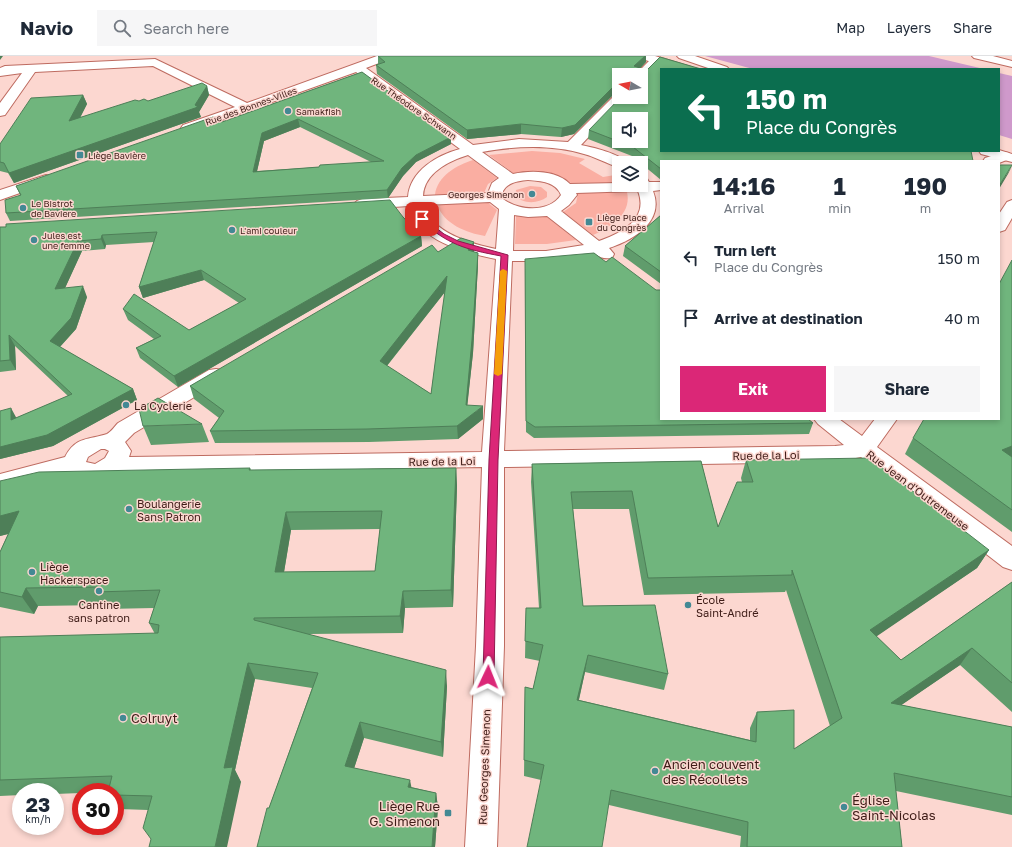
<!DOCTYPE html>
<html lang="en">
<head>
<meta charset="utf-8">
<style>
  body { margin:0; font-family:"Golos Text",sans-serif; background:#f6f6f7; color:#1f2937; height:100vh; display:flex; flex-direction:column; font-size:15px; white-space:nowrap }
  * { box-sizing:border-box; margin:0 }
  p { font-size:13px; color:#747a83 }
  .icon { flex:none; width:22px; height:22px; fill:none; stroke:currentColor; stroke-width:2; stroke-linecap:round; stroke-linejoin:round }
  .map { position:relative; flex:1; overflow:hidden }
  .details { position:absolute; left:660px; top:104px; width:340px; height:260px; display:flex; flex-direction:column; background:#fff; border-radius:0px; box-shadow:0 2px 6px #0003 }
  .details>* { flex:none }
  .top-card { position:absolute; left:660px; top:12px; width:340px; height:84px; border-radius:0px; box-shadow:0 2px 6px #0003; background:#0b6e4f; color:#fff; overflow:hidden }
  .needle { width:26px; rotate:280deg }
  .controls { position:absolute; left:612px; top:12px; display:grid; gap:8px }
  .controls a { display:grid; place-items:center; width:36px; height:36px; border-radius:0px; background:#fff; box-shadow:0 2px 6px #0003; font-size:20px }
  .speed { position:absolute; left:12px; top:727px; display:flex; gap:8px; font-size:20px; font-weight:700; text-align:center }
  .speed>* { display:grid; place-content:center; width:52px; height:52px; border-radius:50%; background:#fff; box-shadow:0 2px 6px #0003; line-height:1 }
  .speed small { font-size:10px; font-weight:400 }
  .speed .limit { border:6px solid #d22; background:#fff; color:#111 }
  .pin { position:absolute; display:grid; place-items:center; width:34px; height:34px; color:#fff; margin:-17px; border-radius:8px; box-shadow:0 2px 6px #0006 }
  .me { position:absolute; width:44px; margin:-22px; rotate:2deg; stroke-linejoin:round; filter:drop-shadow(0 0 3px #0008) }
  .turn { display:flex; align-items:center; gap:14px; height:84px; padding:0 20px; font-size:18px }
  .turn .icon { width:52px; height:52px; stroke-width:2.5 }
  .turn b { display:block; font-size:28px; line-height:34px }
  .eta { display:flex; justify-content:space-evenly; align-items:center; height:68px; text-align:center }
  .eta b { font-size:24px; font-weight:700; line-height:28px }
  .action { display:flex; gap:8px; margin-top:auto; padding:8px 20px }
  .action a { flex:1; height:46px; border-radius:0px; background:#db2777; color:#fff; font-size:16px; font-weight:700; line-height:46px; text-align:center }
  .action a+a { background:#f6f6f7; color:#1f2937 }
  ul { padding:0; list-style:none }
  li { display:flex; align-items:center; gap:12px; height:60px; padding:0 20px }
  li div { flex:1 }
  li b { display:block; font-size:15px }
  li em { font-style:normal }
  header { display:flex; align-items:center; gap:24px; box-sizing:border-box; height:56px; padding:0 20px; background:#fff; border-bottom:1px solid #e0e1e3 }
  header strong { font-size:19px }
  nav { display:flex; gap:22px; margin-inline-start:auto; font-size:14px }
  .search { width:280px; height:36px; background:#f6f6f7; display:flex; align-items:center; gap:10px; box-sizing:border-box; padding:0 14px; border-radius:0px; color:#747a83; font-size:15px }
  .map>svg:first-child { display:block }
  .green { fill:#faaea2 }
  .water { fill:#cf99cb }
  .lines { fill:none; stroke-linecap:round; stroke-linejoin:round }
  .street-casing { stroke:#be6b60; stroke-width:2 }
  .primary-casing { stroke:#be6b60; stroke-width:2 }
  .street { fill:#fff; fill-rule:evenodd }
  .primary { fill:#fff; fill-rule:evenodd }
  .wall { fill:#609c6c; fill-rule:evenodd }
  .shaded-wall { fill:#4e7f58 }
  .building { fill:#70b57d; stroke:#4e7f58; fill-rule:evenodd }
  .route { fill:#db2777; stroke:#8e194d }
  .slow { fill:#f59e0b }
  .poi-dot { fill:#438994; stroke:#fcd7d0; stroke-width:1.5 }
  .labels { text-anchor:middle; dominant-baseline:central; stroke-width:3; stroke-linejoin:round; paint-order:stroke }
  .far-street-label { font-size:9px; fill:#3f1d18; stroke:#fcd7d0 }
  .far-poi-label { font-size:9px; fill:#3f1d18; stroke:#fcd7d0; text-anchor:start }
  .poi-label { font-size:11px; fill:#3f1d18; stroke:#fcd7d0; text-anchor:start }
  .street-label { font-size:11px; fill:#3f1d18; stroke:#fcd7d0 }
  .near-poi-label { font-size:13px; fill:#3f1d18; stroke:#fcd7d0; text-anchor:start }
</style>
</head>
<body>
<header>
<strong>Navio</strong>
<div class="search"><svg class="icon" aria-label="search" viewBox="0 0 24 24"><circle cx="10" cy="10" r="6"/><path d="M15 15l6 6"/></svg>Search here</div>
<nav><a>Map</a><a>Layers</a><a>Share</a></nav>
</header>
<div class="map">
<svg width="1012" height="791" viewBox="0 0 1012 791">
  <rect width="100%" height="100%" fill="#fcd7d0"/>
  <!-- green -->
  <path class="green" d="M532,95L560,97L585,103L579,107L603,121L615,119L619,123V127L573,128L558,120L543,116L513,117L489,99Z
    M473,104L497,122L488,128L484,137L435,139C437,120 457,109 473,104Z
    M530,130L541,131L547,136V141C538,148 523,148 515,140L516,134Z
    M627,136C632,158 611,171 593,179L563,156L576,147L578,137Z
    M487,146L497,154L485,180C467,177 443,168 437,148Z
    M516,160H546L576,184L547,188H515Z"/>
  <!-- water -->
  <path class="water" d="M705,0H929L984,13H753Z
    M999,17L1012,20V83L999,79Z"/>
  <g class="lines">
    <!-- street casing -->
    <g class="street-casing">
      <path id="street" d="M377,0H394L392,2L366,12L473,89L519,83L568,86L616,38H619V41H626L581,89C592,91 621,98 627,107H619V111C607,108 596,101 584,98C551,88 515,90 482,96L513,118C530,114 557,114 570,128L619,127V129H641V120L646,121L649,126H661V134L653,135C665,165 634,184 609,192L614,198L612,202C604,203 600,202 594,197L546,205H512L504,395L835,390L844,389L818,368L814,363H839L862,380L875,363H897L877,391L1012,490V514L1003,511L861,401L835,406L504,411V590L497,791H465L476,590L482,411L129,417L118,415L108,421L93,425L78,422L68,417L0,434V418L65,401C76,380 89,384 107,378C111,376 115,370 118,367L209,314L216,313L223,314L226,319L223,324L134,377L125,386L131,395L129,401L482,396L496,203C466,197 417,185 409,150L362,153L357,151L354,148L357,145L362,143L408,141C410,115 437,99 460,93L356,16L188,76L183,75L181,72L183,69L235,51L153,10L35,16L5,59L0,60V47L22,17L0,20V12L5,10L155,3L247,47ZM468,99L499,122L492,127L488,137L423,140C424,117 449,105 468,99ZM528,124C541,125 556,126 561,139C549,157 519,155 503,143V135C508,126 519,125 528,124ZM638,135C649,163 622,177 599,185L561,155L569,149L577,139L576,137ZM490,146L499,153L496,193C472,188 431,177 424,149ZM514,159L528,161L547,160L584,189L546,195H513ZM101,393H105L109,395L105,402L95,408L86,406L88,401Z
        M656,1L662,4L645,22L641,23V19H635L652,2Z
        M1004,96L1009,97L1011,100L1009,103L999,107V105H983L985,102Z
        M46,119L51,120L53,123L51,126L0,144V134Z
        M1012,144V162L1005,174L999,176V158L1007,146Z"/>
    </g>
    <!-- primary casing -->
    <g class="primary-casing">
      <path id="primary" d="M637,0H655L691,11L693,13H674L639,2Z
        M677,0H695L727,11L729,13H711L679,2Z
        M972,0H993L1012,5V11L974,2Z
        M999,94L1012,98V106L981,98L979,95Z"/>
    </g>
    <!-- street -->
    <use href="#street" class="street"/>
    <!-- primary -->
    <use href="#primary" class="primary"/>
  </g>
  <!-- wall -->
  <path class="wall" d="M378,0H646V6L640,12L661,105V124L632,100L588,83L589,74L641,41L619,19V36L615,37L574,78L561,81L521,78L467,83L377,18L376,9L378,8Z
    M362,16L451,88L416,106L403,120L388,142L10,165L6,157L20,139L16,130L222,66ZM300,71L371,106L319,111L257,115L264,85Z
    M207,30L209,39L199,56L201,61L14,127L8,117L0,115V88L83,39L87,48L80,62L139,45H148Z
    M661,159V228L623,200L625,190Z
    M403,161L421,180L422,190L178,331L140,302L136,292L154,283L128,264L123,253L189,274L239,247L204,224L143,242L139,231L154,186L106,189L105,193L82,195L65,232L87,241L76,273L60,291L133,333L137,344L53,390L0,403V355L16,362L68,340L15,290L16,314L0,316V171Z
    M474,186V196L478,197V209L473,297L467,350L483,363L458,383L369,386L215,387L210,375L219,362L194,343L190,330L438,196ZM445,236L431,338L387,310Z
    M1012,204V476L905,398L913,382L999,363Z
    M606,206L656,234L661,363L813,367L809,378L534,382L526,376L525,213Z
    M202,368L209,386L151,389L143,370Z
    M746,404L989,494L977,512L876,580L901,604L1012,526V656L960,609L901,649L1012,671V759L896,735L902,791H740L741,780L609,749L541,724L524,720L525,631L533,633L540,605L525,602L526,552H539L531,426L532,408L701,405L718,471L742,426L741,422ZM573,453H629L644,539L785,536L786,534L830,670L794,693L757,656L750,672V684L579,644L585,616L664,634L668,618L583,550Z
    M250,412L251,414L456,412L457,430L453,551L405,552L403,577L309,578L447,630L443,701L364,682L354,712L411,731L436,737L438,751L435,791H257L269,752L312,632L255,623L235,714L241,726L151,783L148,754L119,753L115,748V736H81V737L55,738V736H21V739L0,740V581L155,578L149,567L154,552L106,553L103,549L38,550L34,558L0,551V496L8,478L0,480V425ZM380,473L375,515L284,516L291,474Z"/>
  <!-- shaded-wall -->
  <path class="shaded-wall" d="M0,0H3L0,4Z
    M645,0H646V6L634,19V10Z
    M616,28H619V36L615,37L574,78L561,81L562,72Z
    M207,30L209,39L199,56L201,61L14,127L9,117L195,49Z
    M83,39L87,48L73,75L69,65Z
    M298,63L300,71L264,85L255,124L253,116L262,77Z
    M521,68V78L467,83V74Z
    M451,81V88L416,106L403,120L388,142L387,134L402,112L416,99Z
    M1012,110L1008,118L999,133V130Z
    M102,179L106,189L105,193L101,183Z
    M421,180L422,190L178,331L174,320Z
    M78,185L82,195L60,243L55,233Z
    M474,186V198L468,194Z
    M478,197V209L473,297L466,362V349Z
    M201,214L204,224L143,242L139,231Z
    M447,220L448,232L381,317L380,305Z
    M83,230L87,241L76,273L56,295L50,285Z
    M9,279L15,290L16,314L10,304Z
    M133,333L137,344L53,390L0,403V391Z
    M483,350V363L458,383L457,370Z
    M11,352L17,363L11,364Z
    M1012,390V401L1008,403L1002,394Z
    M456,412L457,430L453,551L451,534Z
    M19,455L31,472L0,480V460Z
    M286,456L291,474L281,534L275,516Z
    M989,494L977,512L861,591L870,574Z
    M26,532L38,550L34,558L22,541Z
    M403,535L405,552L403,577L400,560Z
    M972,592L960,609L881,663L891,647Z
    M588,599L585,616L575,660L577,644Z
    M248,607L255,623L235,714L241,726L227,791H215L224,712Z
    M446,614L447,630L443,701L441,686Z
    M360,666L364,682L350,725L345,710Z
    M410,724L413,739L408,731Z
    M436,737L438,751L435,791H432Z"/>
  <!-- building -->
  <path class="building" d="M378,0H645L634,10L640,12L641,16L647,14L660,1L701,13H661V95H971L973,105H661V113L633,91L589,74L621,41H641V19H619V28H616L575,69L562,72L521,68L467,74L376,9L385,6ZM619,63H641V85H619Z
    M362,16L451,81L416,99L402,112L387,134L6,157L5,144L21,139L16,130L213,61L222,66ZM298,63L384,105L320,109L319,111L253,116L262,77Z
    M202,27L207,30L195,49L198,51L9,117L4,107L0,106V88L31,42L83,39L69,65L135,44L139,45L144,43L148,45Z
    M999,109H1012L999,130Z
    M390,144L403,161L421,180L174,320L136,292L161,280L123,253L134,238L189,274L246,243L201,214L139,231L157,176L102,179L101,183L78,185L55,233L83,230L71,262L50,285L133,333L47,379L0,391V355L11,352V364L72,338L9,279L10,304L0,305V171H6V168Z
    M661,159V216L625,190Z
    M461,182L474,186L468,194L478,197L472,284L466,349L483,350L457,370L367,373L210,375L224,355L190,330L432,189L438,196ZM447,220L437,292L431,338L380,305Z
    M594,197L606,206L612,201L656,234H661V363H808L813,367L535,371L526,365L525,203Z
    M1012,204V390L1002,394L1012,401V454L913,382L924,363H999V228Z
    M158,342L202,368L143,370L139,353Z
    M870,402L989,494L870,574L901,604L1012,526V627L972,592L891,647L1012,671V741L894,717L902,791H747L748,766L611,734L602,791H527L544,709L524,704L525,631L533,633L543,589L525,585L526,552H541L532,408L701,405L718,471L737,426H753L746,404ZM632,435L648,522L792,519V514L842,662L794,693V654L757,656L756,686L577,644L588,599L668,618L655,549L583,550L571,436Z
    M250,412L249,414L456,412L451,534L403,535L400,560L254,562V564L446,614L441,686L360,666L345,710L410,724L408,731L436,737L432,791H257L267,752H269L318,617L248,607L224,712L233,711L215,791H149L151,783L143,772L152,740L115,739V736H108L112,720L0,724V581L158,577L159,569L149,567L160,534L96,536L98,531L26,532L22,541L0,536V496L19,455L0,460V425L39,416ZM382,455L375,515L275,516L286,456Z"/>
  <!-- route -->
  <path class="route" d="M422,161L444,178L458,185L508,199L498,404L494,621L492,624L488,626L484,624L483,621L489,404L501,200C464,193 449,189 420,164L419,163Z"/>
  <!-- slow -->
  <path class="slow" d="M503,213L507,215L502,318L498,320L494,318L500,215Z"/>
  <!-- markers -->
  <g class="poi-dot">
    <circle cx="288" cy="55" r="4"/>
    <rect x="76" y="95" width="8" height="8" rx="2"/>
    <circle cx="532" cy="138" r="4"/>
    <circle cx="23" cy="152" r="4"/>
    <rect x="585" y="162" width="8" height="8" rx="2"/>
    <circle cx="232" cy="174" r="4"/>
    <circle cx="34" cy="184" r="4"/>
    <circle cx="126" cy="349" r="4"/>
    <circle cx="129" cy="453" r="4"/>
    <circle cx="32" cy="516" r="4"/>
    <circle cx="99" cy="535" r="4"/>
    <circle cx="688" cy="549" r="4"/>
    <circle cx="123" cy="662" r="4"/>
    <circle cx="655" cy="715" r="4"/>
    <circle cx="844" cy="751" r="4"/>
    <rect x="444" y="753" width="8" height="8" rx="2"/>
  </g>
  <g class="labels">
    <!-- far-street labels -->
    <g class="far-street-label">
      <text transform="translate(251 50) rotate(-20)">Rue des Bonnes-Villes</text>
      <text transform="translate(414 52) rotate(35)">Rue Théodore Schwann</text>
    </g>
    <!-- far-poi labels -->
    <g class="far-poi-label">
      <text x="296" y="55">Samakfish</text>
      <text x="88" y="99">Liège Bavière</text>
      <text x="524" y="138" text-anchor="end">Georges Simenon</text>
      <text x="31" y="147">Le Bistrot<tspan x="31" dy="10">de Baviere</tspan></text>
      <text x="597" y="161">Liège Place<tspan x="597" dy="10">du Congrès</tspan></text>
      <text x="240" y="174">L'ami couleur</text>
      <text x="42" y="179">Jules est<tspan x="42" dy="10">une femme</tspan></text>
    </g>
    <!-- poi labels -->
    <g class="poi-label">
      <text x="134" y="349">La Cyclerie</text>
      <text x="137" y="447">Boulangerie<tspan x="137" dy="13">Sans Patron</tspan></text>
      <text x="40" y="510">Liège<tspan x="40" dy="13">Hackerspace</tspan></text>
      <text x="696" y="543">École<tspan x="696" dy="13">Saint-André</tspan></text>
      <text x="99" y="548" text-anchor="middle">Cantine<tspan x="99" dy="13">sans patron</tspan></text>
    </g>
    <!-- street labels -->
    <g class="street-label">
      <text transform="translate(766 399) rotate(-1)">Rue de la Loi</text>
      <text transform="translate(442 405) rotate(-1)">Rue de la Loi</text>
      <text transform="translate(918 434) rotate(37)">Rue Jean d'Outremeuse</text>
      <text transform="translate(484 711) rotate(-88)">Rue Georges Simenon</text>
    </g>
    <!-- near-poi labels -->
    <g class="near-poi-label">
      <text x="131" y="662">Colruyt</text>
      <text x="663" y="708">Ancien couvent<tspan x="663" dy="15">des Récollets</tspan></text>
      <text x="852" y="744">Église<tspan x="852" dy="15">Saint-Nicolas</tspan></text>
      <text x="440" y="750" text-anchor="end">Liège Rue<tspan x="440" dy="15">G. Simenon</tspan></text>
    </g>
  </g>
</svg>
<div class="controls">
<a><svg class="needle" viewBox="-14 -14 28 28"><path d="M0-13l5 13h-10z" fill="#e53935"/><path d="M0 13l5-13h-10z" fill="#747a83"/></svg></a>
<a><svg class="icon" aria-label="sound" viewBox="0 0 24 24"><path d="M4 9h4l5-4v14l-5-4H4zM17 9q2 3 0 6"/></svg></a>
<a><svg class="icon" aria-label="layers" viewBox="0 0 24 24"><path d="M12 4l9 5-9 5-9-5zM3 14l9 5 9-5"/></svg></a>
</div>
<div class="speed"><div>23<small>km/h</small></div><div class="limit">30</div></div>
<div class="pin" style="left:422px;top:163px;background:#d93025"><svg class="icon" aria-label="arrive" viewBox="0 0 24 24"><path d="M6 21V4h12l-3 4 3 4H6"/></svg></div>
<svg class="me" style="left:488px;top:621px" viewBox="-20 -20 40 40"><path d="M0-17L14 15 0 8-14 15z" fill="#db2777" stroke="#fff" stroke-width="4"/></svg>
<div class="top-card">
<div class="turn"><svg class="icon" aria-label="left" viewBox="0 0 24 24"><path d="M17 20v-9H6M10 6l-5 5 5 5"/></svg><div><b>150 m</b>Place du Congrès</div></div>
</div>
<section class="details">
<div class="eta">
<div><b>14:16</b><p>Arrival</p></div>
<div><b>1</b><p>min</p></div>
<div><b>190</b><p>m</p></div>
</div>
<ul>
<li><svg class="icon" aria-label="left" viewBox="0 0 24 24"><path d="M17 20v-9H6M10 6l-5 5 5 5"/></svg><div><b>Turn left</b><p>Place du Congrès</p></div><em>150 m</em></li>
<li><svg class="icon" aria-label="arrive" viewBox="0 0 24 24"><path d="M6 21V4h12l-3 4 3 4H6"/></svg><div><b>Arrive at destination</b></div><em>40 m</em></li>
</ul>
<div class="action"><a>Exit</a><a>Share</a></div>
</section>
</div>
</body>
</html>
